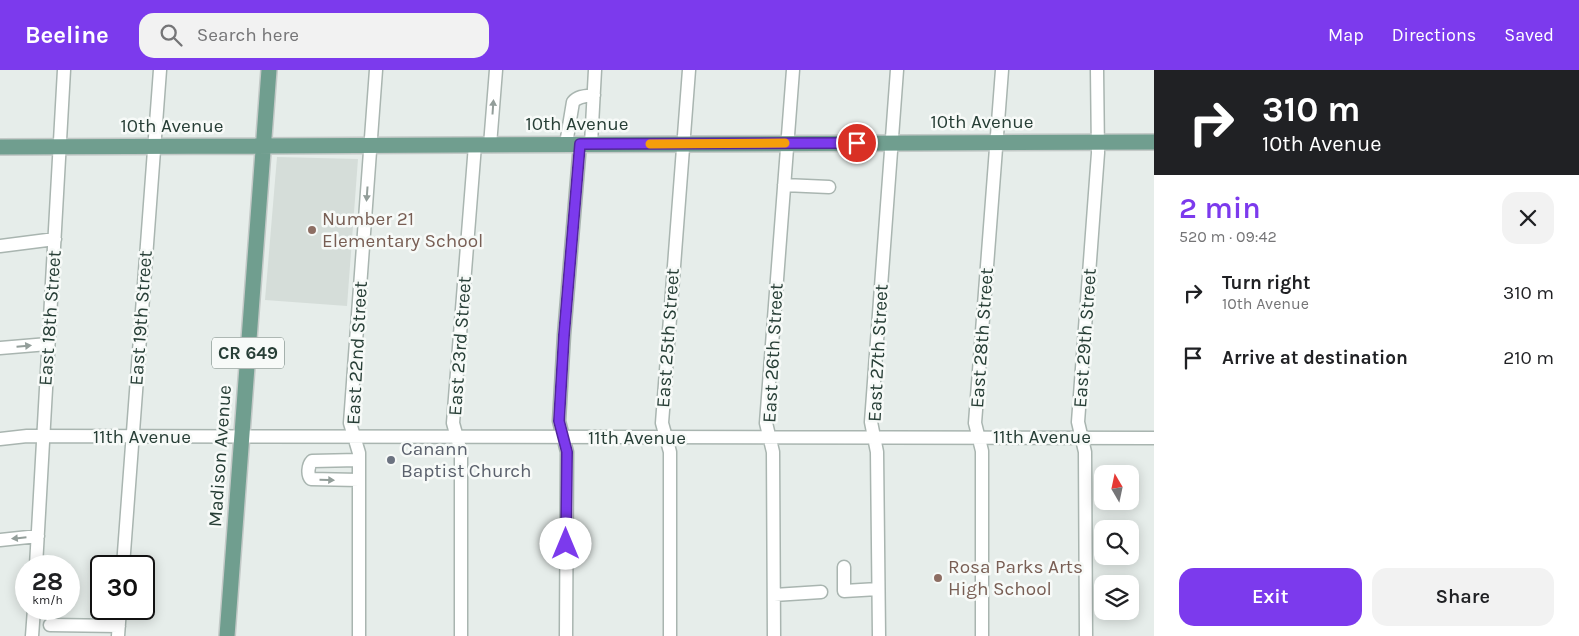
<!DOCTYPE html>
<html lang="en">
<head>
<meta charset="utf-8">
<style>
  body { margin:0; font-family:Karla,sans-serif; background:#f2f2f2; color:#202124; height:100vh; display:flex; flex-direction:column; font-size:19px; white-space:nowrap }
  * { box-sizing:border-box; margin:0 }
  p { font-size:16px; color:#757577 }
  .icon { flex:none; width:28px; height:28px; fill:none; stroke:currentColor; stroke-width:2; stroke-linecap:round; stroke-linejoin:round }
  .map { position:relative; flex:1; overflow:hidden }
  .details { display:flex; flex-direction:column; background:#fff; width:425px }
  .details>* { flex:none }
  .guide { background:#202124; color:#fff; overflow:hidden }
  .needle { width:32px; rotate:351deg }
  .fabs { position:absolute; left:1094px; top:395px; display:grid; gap:10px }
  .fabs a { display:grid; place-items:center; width:45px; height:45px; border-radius:10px; background:#fff; box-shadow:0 2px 12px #0003; font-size:25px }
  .speed { position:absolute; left:15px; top:485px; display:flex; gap:10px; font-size:25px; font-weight:700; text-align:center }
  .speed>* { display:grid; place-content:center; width:65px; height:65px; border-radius:50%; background:#fff; box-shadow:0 2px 12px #0003; line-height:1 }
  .speed small { font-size:12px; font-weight:400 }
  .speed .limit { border:2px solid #111; border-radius:8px; background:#fff; color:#111 }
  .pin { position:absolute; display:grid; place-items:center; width:42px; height:42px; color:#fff; margin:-21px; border:2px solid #fff; border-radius:50%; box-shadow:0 1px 5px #0007 }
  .me { position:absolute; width:55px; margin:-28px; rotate:0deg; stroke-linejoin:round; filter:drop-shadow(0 0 4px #0008) }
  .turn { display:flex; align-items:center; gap:18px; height:105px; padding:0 25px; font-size:22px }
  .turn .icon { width:65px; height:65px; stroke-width:2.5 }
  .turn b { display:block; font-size:35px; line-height:42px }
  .round { display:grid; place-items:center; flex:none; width:52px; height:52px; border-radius:15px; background:#f2f2f2 }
  .headline { display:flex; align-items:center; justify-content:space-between; height:85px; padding:0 25px }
  h1 { font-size:30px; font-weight:600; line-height:38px; color:#7c3aed }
  .primary-button { display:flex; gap:10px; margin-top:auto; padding:10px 25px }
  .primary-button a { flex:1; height:58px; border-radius:15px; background:#7c3aed; color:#fff; font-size:20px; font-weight:600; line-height:58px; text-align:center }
  .primary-button a+a { background:#f2f2f2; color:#202124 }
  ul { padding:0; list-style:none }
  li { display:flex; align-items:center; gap:15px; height:65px; padding:0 25px }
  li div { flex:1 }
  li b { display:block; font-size:19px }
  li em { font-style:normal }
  header { display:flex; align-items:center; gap:30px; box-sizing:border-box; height:70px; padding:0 25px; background:#7c3aed; color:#fff }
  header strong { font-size:24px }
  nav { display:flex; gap:28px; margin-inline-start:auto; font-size:18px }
  .search { width:350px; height:45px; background:#f2f2f2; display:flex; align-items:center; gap:12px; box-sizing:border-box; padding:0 18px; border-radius:15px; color:#757577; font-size:19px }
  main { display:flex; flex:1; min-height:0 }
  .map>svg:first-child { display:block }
  .built { fill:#d5ddd9 }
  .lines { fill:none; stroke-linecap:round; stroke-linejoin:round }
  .minor-casing { stroke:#a9b5b0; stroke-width:15 }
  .major-casing { stroke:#c3c9c7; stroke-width:18 }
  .minor { stroke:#fff; stroke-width:12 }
  .major { stroke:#709e8f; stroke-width:15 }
  .oneway { fill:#939e9a }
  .route-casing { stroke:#51269a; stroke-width:12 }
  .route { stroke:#7c3aed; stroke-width:9 }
  .slow { stroke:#f59e0b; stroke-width:9 }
  .education-dot { fill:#8d6e63; stroke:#f7faf8; stroke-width:2 }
  .worship-dot { fill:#6b7280; stroke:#f7faf8; stroke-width:2 }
  .labels { text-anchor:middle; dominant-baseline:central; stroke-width:5; stroke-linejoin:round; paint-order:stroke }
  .shield { fill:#f7faf8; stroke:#657670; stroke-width:1 }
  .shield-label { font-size:18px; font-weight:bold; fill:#273e36 }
  .street-label { font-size:19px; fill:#273e36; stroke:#f7faf8 }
  .education-label { font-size:19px; fill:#785e54; stroke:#f7faf8; text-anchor:start }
  .worship-label { font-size:19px; fill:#5b616d; stroke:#f7faf8; text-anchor:start }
</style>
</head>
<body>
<header>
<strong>Beeline</strong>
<div class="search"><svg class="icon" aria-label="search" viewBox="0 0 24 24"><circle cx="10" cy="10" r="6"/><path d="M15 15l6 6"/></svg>Search here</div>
<nav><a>Map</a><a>Directions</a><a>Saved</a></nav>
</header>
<main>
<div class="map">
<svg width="1154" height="566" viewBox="0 0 1154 566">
  <rect width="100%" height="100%" fill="#e6edea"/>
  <!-- built -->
  <path class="built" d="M277,87L358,89L347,236L265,230Z"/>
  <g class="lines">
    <!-- minor casing -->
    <g class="minor-casing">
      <path id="minor" d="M566,74L573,32C578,26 586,26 594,25
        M591,74L595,0
        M490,75L496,0
        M784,115L829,117
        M0,176L55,169
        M0,278L48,274
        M0,369L27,366L1154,368
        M358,390L312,391C308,395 307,405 311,409L359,410
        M0,470L38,466
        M36,496L64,0
        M123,496L160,0
        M844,497V521L878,519
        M774,525L821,522
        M50,555L119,556
        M32,566L34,539
        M118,566L120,539
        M359,566V383L350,353L376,0
        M461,566V382L453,353L475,75
        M566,566L567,382L559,351L564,265L580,74
        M670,566V382L662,353L689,0
        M774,566L773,382L766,353L793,0
        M879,566L877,382L871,352L897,0
        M982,566V381L975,353L1002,0
        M1086,566L1085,382L1078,352L1098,83L1097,0"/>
    </g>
    <!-- major casing -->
    <g class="major-casing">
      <path id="major" d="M0,77L1154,72
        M227,566L269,0"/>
    </g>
    <!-- minor -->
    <use href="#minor" class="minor"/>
    <!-- major -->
    <use href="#major" class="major"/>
  </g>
  <!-- one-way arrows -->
  <defs><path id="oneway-solid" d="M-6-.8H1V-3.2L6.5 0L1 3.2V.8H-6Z" transform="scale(1.25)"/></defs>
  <g class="oneway">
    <use href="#oneway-solid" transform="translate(493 37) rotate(-86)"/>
    <use href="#oneway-solid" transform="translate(367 124) rotate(94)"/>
    <use href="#oneway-solid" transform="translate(24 276) rotate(-5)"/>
    <use href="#oneway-solid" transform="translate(327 410) rotate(2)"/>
    <use href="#oneway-solid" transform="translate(19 468) rotate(174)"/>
  </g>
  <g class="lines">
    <!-- route casing -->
    <g class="route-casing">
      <path id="route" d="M566,474L567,382L559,351L564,265L580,74L857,73"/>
    </g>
    <!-- route -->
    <use href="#route" class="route"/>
    <!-- slow -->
    <path class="slow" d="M650,74L785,73"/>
  </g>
  <!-- markers -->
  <g class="education-dot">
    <circle cx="312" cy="160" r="5"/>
    <circle cx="938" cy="508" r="5"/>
  </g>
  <circle class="worship-dot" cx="391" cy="390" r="5"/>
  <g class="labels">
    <!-- shield labels -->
    <rect class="shield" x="212" y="267.5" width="72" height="31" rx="4"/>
    <g class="shield-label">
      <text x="248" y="283">CR 649</text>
    </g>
    <!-- street labels -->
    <g class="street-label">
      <text x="982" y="52">10th Avenue</text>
      <text x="577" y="54">10th Avenue</text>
      <text x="172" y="56">10th Avenue</text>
      <text transform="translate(50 248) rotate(-86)">East 18th Street</text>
      <text transform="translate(141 248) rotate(-86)">East 19th Street</text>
      <text transform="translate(668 268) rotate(-86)">East 25th Street</text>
      <text transform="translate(982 268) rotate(-86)">East 28th Street</text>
      <text transform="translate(1085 268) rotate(-86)">East 29th Street</text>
      <text transform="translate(460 276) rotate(-86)">East 23rd Street</text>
      <text transform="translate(357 283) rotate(-87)">East 22nd Street</text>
      <text transform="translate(773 283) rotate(-87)">East 26th Street</text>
      <text transform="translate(878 283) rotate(-87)">East 27th Street</text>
      <text x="142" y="367">11th Avenue</text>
      <text x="1042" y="367">11th Avenue</text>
      <text x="637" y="368">11th Avenue</text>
      <text transform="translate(220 386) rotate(-86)">Madison Avenue</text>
    </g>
    <!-- education labels -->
    <g class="education-label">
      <text x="322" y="149">Number 21<tspan x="322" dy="22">Elementary School</tspan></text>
      <text x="948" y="497">Rosa Parks Arts<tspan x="948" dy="22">High School</tspan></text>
    </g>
    <!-- worship labels -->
    <g class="worship-label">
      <text x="401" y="379">Canann<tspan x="401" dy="22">Baptist Church</tspan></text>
    </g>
  </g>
</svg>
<div class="fabs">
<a><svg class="needle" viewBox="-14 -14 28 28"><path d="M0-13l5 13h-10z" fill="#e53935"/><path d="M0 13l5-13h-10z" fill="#757577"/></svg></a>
<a><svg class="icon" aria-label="search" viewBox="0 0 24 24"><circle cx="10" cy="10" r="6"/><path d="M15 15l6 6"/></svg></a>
<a><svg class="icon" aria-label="layers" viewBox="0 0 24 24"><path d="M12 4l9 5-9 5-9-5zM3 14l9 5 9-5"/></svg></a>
</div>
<div class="speed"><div>28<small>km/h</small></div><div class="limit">30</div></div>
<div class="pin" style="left:857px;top:73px;background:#d93025"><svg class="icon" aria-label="arrive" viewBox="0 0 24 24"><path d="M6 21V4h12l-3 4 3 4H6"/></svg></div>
<svg class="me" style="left:566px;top:474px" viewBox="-20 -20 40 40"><circle r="19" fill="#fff"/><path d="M0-13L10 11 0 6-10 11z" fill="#7c3aed"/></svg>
</div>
<section class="details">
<div class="guide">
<div class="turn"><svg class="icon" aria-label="right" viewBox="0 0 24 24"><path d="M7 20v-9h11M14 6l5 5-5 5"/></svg><div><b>310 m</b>10th Avenue</div></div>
</div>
<div class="headline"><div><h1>2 min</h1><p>520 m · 09:42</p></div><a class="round"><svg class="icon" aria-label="close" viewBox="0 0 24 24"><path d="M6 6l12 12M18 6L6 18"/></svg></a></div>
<ul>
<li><svg class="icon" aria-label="right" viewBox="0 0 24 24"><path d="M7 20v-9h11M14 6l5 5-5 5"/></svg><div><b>Turn right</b><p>10th Avenue</p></div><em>310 m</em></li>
<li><svg class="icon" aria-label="arrive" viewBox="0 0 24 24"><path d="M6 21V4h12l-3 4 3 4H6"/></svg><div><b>Arrive at destination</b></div><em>210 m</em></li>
</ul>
<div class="primary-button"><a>Exit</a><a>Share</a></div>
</section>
</main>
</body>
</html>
